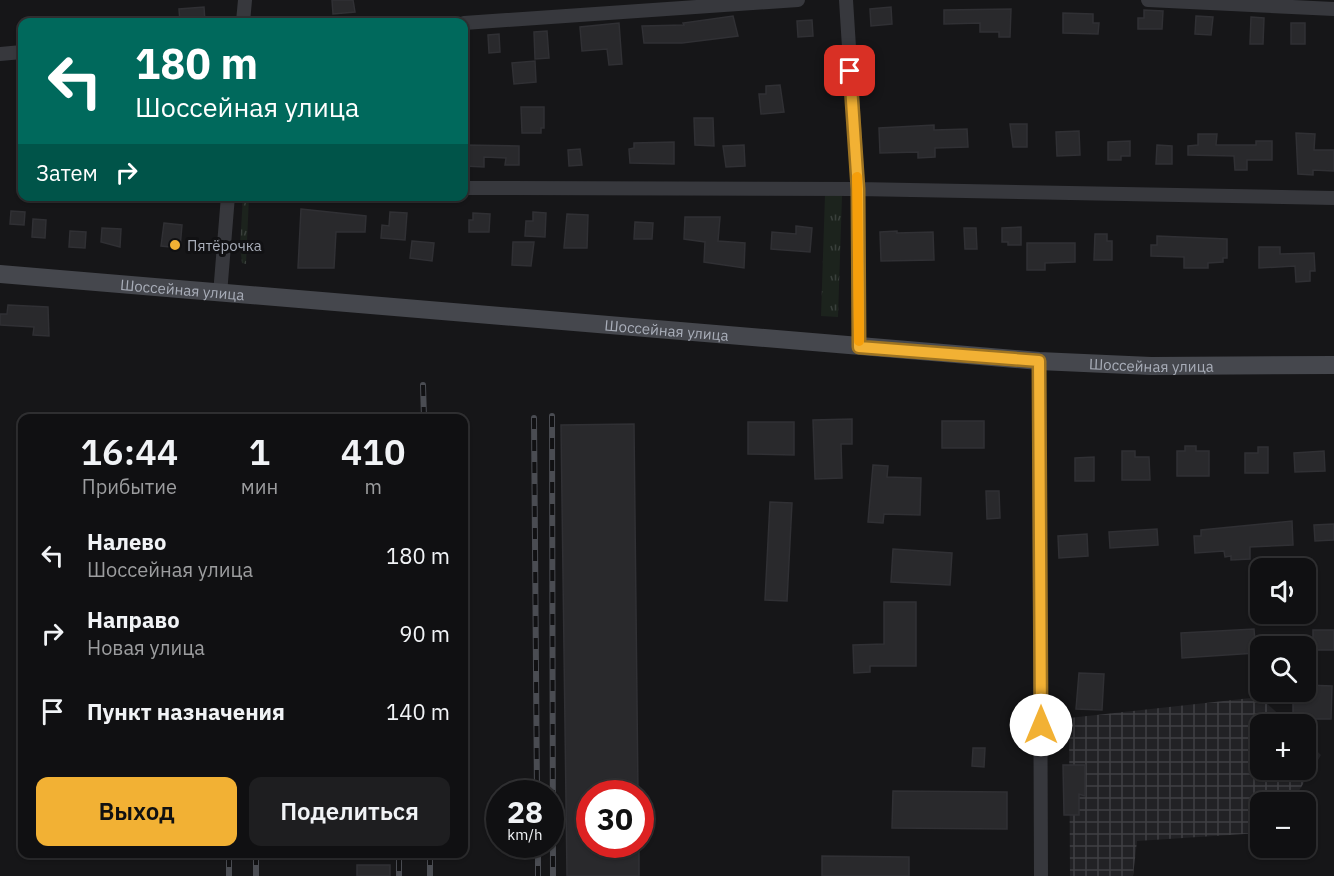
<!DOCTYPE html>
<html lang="ru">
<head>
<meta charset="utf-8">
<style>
  body { margin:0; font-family:"IBM Plex Sans",sans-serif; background:#1e1e20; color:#f1f3f6; height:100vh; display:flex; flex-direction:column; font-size:22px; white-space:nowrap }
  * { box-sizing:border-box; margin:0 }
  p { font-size:20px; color:#9c9d9f }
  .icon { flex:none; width:33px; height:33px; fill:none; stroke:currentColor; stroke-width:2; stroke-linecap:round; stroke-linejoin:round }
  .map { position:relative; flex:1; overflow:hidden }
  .details { position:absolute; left:18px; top:414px; width:450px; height:444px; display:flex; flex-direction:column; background:#101012; border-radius:12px; box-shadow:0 2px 4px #0004,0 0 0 2px #303032 }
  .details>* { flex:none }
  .top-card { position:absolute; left:18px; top:18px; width:450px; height:183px; border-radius:12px; box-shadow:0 2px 4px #0004,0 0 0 2px #303032; background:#00695c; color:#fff; overflow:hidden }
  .tools { position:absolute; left:1250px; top:558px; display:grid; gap:12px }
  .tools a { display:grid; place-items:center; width:66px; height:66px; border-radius:12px; background:#101012; box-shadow:0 2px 4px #0004,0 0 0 2px #303032; font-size:30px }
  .speed { position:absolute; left:486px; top:780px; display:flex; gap:12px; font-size:30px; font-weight:700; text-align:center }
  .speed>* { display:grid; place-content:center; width:78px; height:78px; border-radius:50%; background:#101012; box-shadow:0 2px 4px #0004,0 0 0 2px #303032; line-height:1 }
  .speed small { font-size:15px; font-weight:400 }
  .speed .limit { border:9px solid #d22; background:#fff; color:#111 }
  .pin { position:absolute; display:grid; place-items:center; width:51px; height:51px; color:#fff; margin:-26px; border-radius:12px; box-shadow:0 3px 9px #0006 }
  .me { position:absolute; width:66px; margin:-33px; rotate:0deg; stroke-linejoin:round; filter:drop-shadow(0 0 4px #0008) }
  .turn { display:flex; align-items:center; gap:21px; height:126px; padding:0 18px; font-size:27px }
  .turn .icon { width:78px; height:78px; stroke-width:2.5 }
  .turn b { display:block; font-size:42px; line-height:51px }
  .then { display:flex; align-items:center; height:57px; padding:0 18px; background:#0003; gap:12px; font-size:22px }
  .eta { display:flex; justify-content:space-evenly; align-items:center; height:102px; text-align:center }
  .eta b { font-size:36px; font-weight:600; line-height:42px }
  .action { display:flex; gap:12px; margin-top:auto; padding:12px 18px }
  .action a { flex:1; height:69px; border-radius:12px; background:#f2b134; color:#111; font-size:24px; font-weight:600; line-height:69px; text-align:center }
  .action a+a { background:#1e1e20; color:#f1f3f6 }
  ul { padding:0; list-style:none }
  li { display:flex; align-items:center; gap:18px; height:78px; padding:0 18px }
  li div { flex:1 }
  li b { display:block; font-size:22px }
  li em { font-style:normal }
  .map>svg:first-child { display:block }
  .industrial { fill:url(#industrial-grid) }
  .grass { fill:url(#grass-tufts) }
  .building { fill:#29292c; stroke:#303034; stroke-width:1.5 }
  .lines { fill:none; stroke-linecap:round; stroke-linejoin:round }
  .street { stroke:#37383d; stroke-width:14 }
  .secondary { stroke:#45474d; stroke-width:18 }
  .rail-casing { stroke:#4a4c52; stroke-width:6 }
  .rail { stroke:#111113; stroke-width:4; stroke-dasharray:11; stroke-linecap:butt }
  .route-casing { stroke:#9d7322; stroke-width:15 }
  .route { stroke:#f2b134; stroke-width:10 }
  .slow { stroke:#f59e0b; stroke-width:10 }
  .poi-dot { fill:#f2b134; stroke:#111113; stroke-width:2 }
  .labels { text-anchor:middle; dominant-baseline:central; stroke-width:6; stroke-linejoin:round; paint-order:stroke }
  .poi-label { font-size:15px; fill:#a8adb8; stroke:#111113; text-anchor:start }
  .street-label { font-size:15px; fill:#a8adb8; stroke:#111113 }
</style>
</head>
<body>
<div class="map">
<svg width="1334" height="876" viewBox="0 0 1334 876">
  <defs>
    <pattern id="industrial-grid" width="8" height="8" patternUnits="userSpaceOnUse" patternTransform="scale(1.5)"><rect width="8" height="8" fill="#222225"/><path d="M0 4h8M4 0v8" fill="none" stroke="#3f3f43"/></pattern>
    <pattern id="grass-tufts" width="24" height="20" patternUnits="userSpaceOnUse" patternTransform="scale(1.5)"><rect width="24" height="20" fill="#1c231d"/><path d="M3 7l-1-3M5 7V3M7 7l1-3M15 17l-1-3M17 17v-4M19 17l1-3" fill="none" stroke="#3a403c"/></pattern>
  </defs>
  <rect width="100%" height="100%" fill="#161618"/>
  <!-- industrial -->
  <path class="industrial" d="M1260,697L1289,724H1260V770H1305V740L1321,755L1292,802H1260V833L1137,841L1133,876H1070L1069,718Z"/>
  <!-- grass -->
  <path class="grass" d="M825,195L842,196L838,317L821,316Z
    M243,197H249L246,264L242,263L240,245Z"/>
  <!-- building -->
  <path class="building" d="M332,0H353L355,12L333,14Z
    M204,7L205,22H180L179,9Z
    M891,7L892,24L871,26L870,9Z
    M1011,9L1010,37H999V32H980V23L944,24V10Z
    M1144,10L1163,11L1162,29H1138V18H1144Z
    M1063,13L1093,14V23H1099L1098,34L1063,33Z
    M733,16L738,36L682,43H644L642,26L684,25L683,23Z
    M1196,16L1213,17L1211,35L1195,34Z
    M1251,17L1264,18L1263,44H1250Z
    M812,20L813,36L798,37L797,21Z
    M619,23L622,64L609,65L607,49L582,51L580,27Z
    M1291,23H1305V44H1291Z
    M547,31L549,58L535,59L534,32Z
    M499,34L500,52L489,53L488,35Z
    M535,61L536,82L514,84L512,63Z
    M780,85L784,112L761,114L759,94H766V86Z
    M521,107H544V128H541V133H522Z
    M694,118H713L714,146L695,145Z
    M1010,124H1027V147H1013Z
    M934,125V130L967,129L968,147L935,148V157L918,158V152L880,153L879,128Z
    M1079,131L1080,155L1057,156L1056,132Z
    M1296,133L1315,134L1314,150H1334V171L1313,170V175L1298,174Z
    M1198,134H1217L1216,145H1256V141H1272V160H1247V170H1235L1234,156L1188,155V146L1198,145Z
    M1130,141V156H1121V160H1108V142Z
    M674,142V164L630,163L629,149L634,148V143Z
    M464,145L519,146V165H505L506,158L484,157V167L464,166Z
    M744,145L745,166L726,167L723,146Z
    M1157,145L1172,146V164H1156Z
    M580,149L582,165L569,166L568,150Z
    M301,209L366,216L365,232H336L334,268H298Z
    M11,211L25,212L24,225L10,224Z
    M390,212L407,213L405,240L381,238L382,225L389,226Z
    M533,212L546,213L545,237L525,236L526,221H533Z
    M473,213L490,214L489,232H469V220H473Z
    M567,214L588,215L587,248H564Z
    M685,217H720L718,241L745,243L744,268L704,262L705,242L684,239Z
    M33,219L46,220L45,238L32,237Z
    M635,222L653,223L652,239H634Z
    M164,223L182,225L180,248L161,246Z
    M796,226L812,228L810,252L771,249L772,232L796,234Z
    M1021,227V245H1008V242H1002V228Z
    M102,228L121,229L120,247L101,242Z
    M964,228H976L977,249H965Z
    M70,231L86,232L85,248L69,247Z
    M897,231V233L933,232L934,260L881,261L880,232Z
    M1095,234H1107V241H1112V260H1094Z
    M1157,236L1227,239V258H1223V262L1208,263V268H1184V257L1151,256V245H1157Z
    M412,241L434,243L432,261L410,258Z
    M513,242H534L531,266L512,265Z
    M1027,243H1075V262L1045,263V270H1027Z
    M1259,247H1280V254L1314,253L1315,271H1310V281L1296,282L1295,266L1259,268Z
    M8,305L48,307L49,336L33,335L34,327L0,325V314H7Z
    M852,419V444H841L842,478L815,479L813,420Z
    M942,421H984V448H942Z
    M748,422H794V455L748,454Z
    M634,424L638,794H590V844H639V876H567L561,425Z
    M1185,446H1196V451H1209V476H1177V451H1185Z
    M1258,447H1268V473H1245V453H1258Z
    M1122,451H1135V457H1149L1150,480H1122Z
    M1324,451L1325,471L1295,472L1294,453Z
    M1094,457V481H1075V458Z
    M873,465L888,466L887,477L921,478L920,515L884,514L883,523L868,522Z
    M986,491H999L1000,518L987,519Z
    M770,502L792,503L787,601L765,600Z
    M1292,521L1293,545L1250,547V559L1231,560V556L1225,557L1224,551L1195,553L1194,536H1201V530Z
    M1334,524V540L1315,541L1314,525Z
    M1157,529L1158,545L1110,548L1109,532Z
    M1087,534L1088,556L1059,558L1058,536Z
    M893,549L952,553L950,585L891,582Z
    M884,602H916V666H870V672L854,673L853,645L884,644Z
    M1254,629L1256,653L1182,658L1181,633Z
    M1313,630H1334V650H1313Z
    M1079,673L1104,674L1102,710L1076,709Z
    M1305,685L1332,686L1331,719H1293V692H1305Z
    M973,748H985L984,767L972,766Z
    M1063,765H1085V796L1079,794V815H1064Z
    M893,791L1007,792V829L892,828Z
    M822,856L909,857V876H822Z
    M357,865H390V876H357Z"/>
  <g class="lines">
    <!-- street -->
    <path class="street" d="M846,0L858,189L859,347
      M1148,0L1334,9
      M243,22L245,0
      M464,23L798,0
      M0,54L22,52
      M464,188L858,189L1334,198
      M220,294L228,196
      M1039,361L1041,876"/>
    <!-- secondary -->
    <path class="secondary" id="s1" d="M0,274L1039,361L1151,366L1334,365"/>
    <!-- rail casing -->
    <g class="rail-casing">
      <path id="rail" d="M423,385L424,418
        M552,416L553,876
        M534,418L537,794
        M538,844V876
        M256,854V876
        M430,854V876
        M229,856V876
        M399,860V876"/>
    </g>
    <!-- rail -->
    <use href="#rail" class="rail"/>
  </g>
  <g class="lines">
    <!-- route casing -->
    <g class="route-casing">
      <path id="route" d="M850,71L858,189L859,347L1039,361L1041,725"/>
    </g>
    <!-- route -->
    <use href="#route" class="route"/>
    <!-- slow -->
    <path class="slow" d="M857,177L859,341"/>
  </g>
  <!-- markers -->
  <circle class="poi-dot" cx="175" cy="245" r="6"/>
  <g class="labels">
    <!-- poi labels -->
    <g class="poi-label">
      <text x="187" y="245">Пятёрочка</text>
    </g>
    <!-- street labels -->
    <g class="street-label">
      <text stroke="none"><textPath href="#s1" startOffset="183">Шоссейная улица</textPath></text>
      <text stroke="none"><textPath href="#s1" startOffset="669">Шоссейная улица</textPath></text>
      <text stroke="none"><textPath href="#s1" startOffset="1155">Шоссейная улица</textPath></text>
    </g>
  </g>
</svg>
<div class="tools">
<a><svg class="icon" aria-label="sound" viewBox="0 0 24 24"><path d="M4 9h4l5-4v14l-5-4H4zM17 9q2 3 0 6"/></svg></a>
<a><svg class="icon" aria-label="search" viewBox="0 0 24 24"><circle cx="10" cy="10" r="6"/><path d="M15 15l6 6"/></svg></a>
<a>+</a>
<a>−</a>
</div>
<div class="speed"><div>28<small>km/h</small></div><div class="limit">30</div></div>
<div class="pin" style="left:850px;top:71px;background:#d93025"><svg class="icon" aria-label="arrive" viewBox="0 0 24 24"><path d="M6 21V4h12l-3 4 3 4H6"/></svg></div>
<svg class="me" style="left:1041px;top:725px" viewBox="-20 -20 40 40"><circle r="19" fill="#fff"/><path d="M0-13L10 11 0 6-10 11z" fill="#f2b134"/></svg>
<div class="top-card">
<div class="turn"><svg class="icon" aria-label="left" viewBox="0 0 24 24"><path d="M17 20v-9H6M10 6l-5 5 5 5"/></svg><div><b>180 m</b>Шоссейная улица</div></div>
<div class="then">Затем<svg class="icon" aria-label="right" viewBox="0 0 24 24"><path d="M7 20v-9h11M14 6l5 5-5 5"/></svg></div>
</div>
<section class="details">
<div class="eta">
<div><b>16:44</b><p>Прибытие</p></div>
<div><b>1</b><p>мин</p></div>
<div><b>410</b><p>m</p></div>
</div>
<ul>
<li><svg class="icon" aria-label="left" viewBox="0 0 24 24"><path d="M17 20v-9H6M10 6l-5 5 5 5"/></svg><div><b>Налево</b><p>Шоссейная улица</p></div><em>180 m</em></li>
<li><svg class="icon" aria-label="right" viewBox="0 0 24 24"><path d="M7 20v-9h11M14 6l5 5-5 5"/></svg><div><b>Направо</b><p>Новая улица</p></div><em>90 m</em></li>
<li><svg class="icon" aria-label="arrive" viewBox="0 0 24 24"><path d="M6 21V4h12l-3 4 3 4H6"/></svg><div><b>Пункт назначения</b></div><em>140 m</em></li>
</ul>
<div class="action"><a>Выход</a><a>Поделиться</a></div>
</section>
</div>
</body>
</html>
